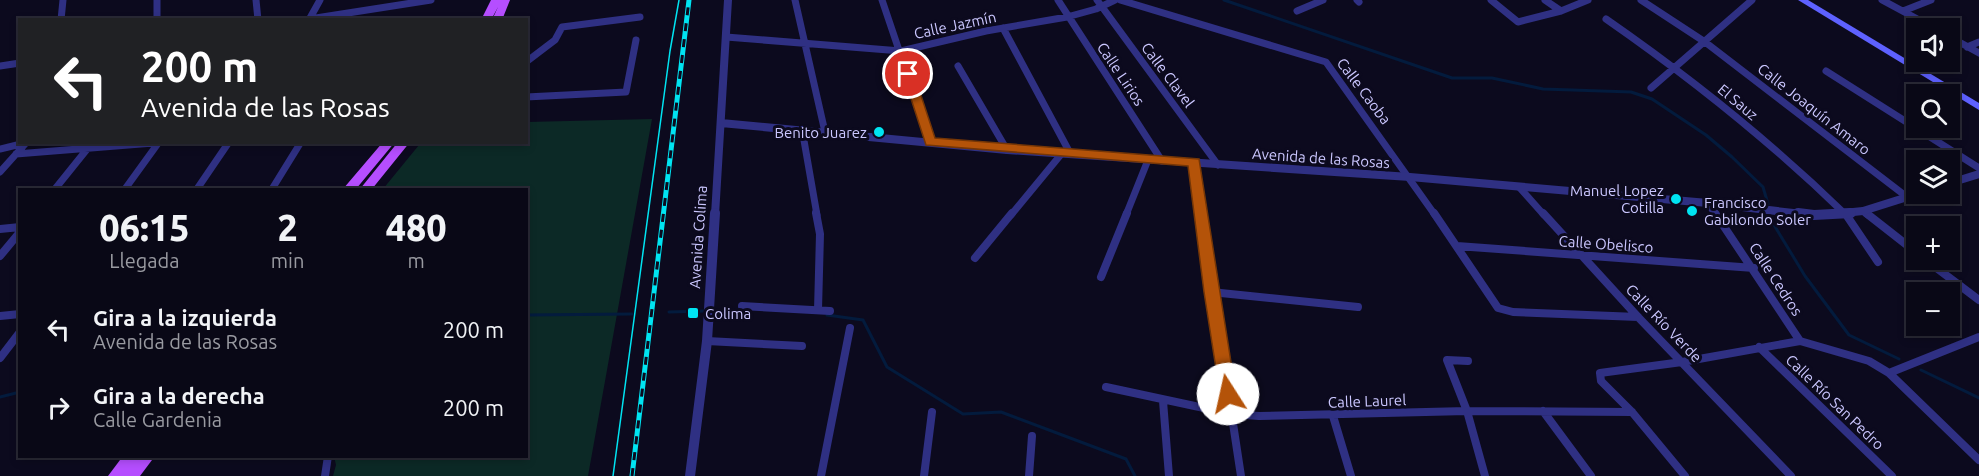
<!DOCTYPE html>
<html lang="es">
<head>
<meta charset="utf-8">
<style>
  body { margin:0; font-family:Ubuntu,sans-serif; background:#12111f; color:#f1f3f6; height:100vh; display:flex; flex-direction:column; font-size:22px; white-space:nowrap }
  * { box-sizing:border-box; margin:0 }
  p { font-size:20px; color:#999aa1 }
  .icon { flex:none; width:33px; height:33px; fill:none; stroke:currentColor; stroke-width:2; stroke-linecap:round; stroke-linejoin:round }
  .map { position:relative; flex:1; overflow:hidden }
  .details { position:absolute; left:18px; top:188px; width:510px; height:270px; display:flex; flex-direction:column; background:#090816; border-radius:0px; box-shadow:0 3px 9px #0003,0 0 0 2px #292935 }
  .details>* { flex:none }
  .banner { position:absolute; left:18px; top:18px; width:510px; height:126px; border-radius:0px; box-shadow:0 3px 9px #0003,0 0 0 2px #292935; background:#202124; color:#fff; overflow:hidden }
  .controls { position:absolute; left:1906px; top:18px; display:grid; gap:12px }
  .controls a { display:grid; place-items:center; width:54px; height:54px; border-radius:0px; background:#090816; box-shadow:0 3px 9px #0003,0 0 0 2px #292935; font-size:30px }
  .pin { position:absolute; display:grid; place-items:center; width:51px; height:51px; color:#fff; margin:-26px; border:3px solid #fff; border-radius:50%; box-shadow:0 2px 6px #0007 }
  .me { position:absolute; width:66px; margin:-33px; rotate:350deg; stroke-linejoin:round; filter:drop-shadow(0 0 4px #0008) }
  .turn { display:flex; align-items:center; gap:21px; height:126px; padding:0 24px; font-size:27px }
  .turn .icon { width:78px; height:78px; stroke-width:2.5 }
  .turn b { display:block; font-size:42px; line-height:51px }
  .eta { display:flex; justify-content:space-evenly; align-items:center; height:102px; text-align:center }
  .eta b { font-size:36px; font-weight:800; line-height:42px }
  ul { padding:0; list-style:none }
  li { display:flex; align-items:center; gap:18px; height:78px; padding:0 24px }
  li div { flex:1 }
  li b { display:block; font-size:22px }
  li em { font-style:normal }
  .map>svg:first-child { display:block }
  .green { fill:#0c2926 }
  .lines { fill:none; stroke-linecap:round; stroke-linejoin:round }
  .stream { stroke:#031b3d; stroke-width:3 }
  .minor-far1 { stroke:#2f3083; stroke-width:7 }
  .minor { stroke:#2f3083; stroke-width:8 }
  .tertiary-far1 { stroke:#2f3083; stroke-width:8 }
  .tertiary { stroke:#2f3083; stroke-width:10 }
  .secondary { fill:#5e61ff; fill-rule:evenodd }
  .primary { fill:#b54eff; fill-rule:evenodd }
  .tram { stroke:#00e4f2; stroke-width:1.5 }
  .rail-casing { stroke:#00e4f2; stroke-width:5 }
  .rail { stroke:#0c0a1e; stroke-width:3; stroke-dasharray:8; stroke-linecap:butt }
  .route { fill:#b45309; stroke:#753606; stroke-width:1.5 }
  .poi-dot { fill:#00e4f2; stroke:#0c0a1e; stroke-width:2 }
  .labels { text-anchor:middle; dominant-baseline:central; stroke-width:6; stroke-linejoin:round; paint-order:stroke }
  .street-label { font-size:15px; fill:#cbc7ff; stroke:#0c0a1e }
  .poi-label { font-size:15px; fill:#cbc7ff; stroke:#0c0a1e; text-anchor:end }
</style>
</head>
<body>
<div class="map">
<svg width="1979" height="476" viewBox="0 0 1979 476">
  <rect width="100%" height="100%" fill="#0c0a1e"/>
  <!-- green -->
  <path class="green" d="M652,119L588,476H333L336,465L334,456H526V189H383L419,145L421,142H526L527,122Z"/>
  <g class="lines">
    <!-- stream -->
    <path class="stream" d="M1224,0L1452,78H1492L1543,89L1631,92L1652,99L1706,135L1732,157L1763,187L1768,204
      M1771,220L1805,276L1849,335L1899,359
      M669,312L742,310
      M526,315L632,314
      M827,315L863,320L887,367L963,414L1001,412L1126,459L1135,476
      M1921,370L1979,398
      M0,397L20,392"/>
    <!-- minor-far1 -->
    <path class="minor-far1" d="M157,0V20
      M256,0L258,20
      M795,0L825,132
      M882,0L930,142
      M1058,0L1162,161
      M1097,0L1218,165
      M1120,0L1326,62L1435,215
      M1357,0L1359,2
      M1491,0L1518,22L1561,11L1588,0
      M1545,0L1561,11
      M1641,0L1705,42L1907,197
      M1882,0L1934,28
      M1297,11L1323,0
      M1903,11L1931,0
      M310,18L320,0
      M1606,19C1691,78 1772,143 1846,215
      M61,20L63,0
      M303,20L431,0
      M1003,28L1070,153
      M726,37L901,51L986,31L1067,17L1096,9L1115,0
      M1950,37L1979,53
      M1967,47L1979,42
      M526,62L555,40L562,27L640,17
      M0,66L20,63
      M958,66L1007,150
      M1826,71L1979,168
      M1651,88L1752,0
      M526,97L626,92L636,40
      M802,129L817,215
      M0,149L25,143
      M16,154L166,142
      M1194,162L1201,215
      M0,172L26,143
      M1519,187L1544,215
      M55,189L88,148
      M125,189L159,142
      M197,189L229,142
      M272,189L301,142
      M1708,203L1716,215
      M1863,211L1868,215
      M1011,215L1063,152
      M1126,215L1148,160"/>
    <!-- minor -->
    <path class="minor" d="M816,213L820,234L818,310
      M1201,213L1241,476
      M1434,213L1498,308L1513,312L1638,317
      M1543,213L1638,317L1791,476
      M1715,213L1800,341
      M1845,213L1878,262
      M1866,213L1917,253
      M0,229L20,227
      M1457,246L1754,268
      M0,256L20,232
      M975,258L1012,213
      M1926,260L1979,300
      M1101,277L1127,213
      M1211,292L1358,307
      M742,306L830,311
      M0,316L20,314
      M707,341L802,346
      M1759,347L1892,476
      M0,358L20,332
      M1468,361L1447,360L1467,411L1485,476
      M1889,373L1979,337
      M1106,387L1232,414L1259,416L1467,411L1632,412
      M1163,401L1169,476
      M1543,411L1591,476
      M1333,416L1351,476
      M325,476L328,456
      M821,476L850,328
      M924,476L932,412
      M1029,476L1032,436
      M1685,476L1632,412L1601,381L1600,373L1682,362L1800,341L1869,361L1889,373L1979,460"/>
    <!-- tertiary-far1 -->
    <path class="tertiary-far1" d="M721,123L1007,150L1410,177L1708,203L1811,215
      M1950,183L1979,174
      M715,215L728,0
      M1824,215L1863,211L1917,194"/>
    <!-- tertiary -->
    <path class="tertiary" d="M1798,213L1814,215L1851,213
      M690,476L707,341L715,213"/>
    <!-- secondary -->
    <path class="secondary" d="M1798,0H1808L1979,103V110Z"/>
    <!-- primary -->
    <path class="primary" d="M491,0H510L502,20H492L498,7L491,20H481Z
      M383,142H395L356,189H343Z
      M398,142H410L372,189H360Z
      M123,456H155L140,476H108Z"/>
    <!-- tram -->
    <path class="tram" d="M613,476L670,51L679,0"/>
    <!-- rail casing -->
    <g class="rail-casing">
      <path id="rail" d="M632,476L689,0"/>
    </g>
    <!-- rail -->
    <use href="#rail" class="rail"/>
  </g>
  <!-- route -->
  <path class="route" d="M908,70L914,74L935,138L1199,159L1236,394L1234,399L1228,401L1223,399L1220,394L1204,292L1188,166L926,145L903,74Z"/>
  <!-- markers -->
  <g class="poi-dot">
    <circle cx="879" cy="132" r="6"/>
    <circle cx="1676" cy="199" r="6"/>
    <circle cx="1692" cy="211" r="6"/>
    <rect x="687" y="307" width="12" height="12" rx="3"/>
  </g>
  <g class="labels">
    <!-- street labels -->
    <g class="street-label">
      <text transform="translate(955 25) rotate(-12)">Calle Jazmín</text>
      <text transform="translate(1121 74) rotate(56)">Calle Lirios</text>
      <text transform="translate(1168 75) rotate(53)">Calle Clavel</text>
      <text transform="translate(1364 91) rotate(53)">Calle Caoba</text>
      <text transform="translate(1738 102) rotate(40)">El Sauz</text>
      <text transform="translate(1814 109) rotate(38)">Calle Joaquín Amaro</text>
      <text transform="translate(1321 158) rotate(4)">Avenida de las Rosas</text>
      <text transform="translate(698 237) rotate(-86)">Avenida Colima</text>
      <text transform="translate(1606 244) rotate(4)">Calle Obelisco</text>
      <text transform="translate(1776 279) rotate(57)">Calle Cedros</text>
      <text transform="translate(1664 323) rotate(46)">Calle Río Verde</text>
      <text transform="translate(1367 401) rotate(-2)">Calle Laurel</text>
      <text transform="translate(1835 402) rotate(44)">Calle Río San Pedro</text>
    </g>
    <!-- poi labels -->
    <g class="poi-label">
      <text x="867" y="132">Benito Juarez</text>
      <text x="1664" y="190">Manuel Lopez<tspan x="1664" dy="17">Cotilla</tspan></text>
      <text x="1704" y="202" text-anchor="start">Francisco<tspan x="1704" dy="17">Gabilondo Soler</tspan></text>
      <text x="705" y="313" text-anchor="start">Colima</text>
    </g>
  </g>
</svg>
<div class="controls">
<a><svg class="icon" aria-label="sound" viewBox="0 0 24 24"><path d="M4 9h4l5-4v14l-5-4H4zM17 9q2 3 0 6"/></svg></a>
<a><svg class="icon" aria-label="search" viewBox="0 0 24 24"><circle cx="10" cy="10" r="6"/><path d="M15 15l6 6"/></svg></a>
<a><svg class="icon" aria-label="layers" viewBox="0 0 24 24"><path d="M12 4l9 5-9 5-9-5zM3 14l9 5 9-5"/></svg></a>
<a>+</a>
<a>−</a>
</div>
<div class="pin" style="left:908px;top:74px;background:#d93025"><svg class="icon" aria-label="arrive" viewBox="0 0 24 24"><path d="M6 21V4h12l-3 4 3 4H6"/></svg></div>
<svg class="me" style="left:1228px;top:394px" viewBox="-20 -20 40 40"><circle r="19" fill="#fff"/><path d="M0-13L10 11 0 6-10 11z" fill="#b45309"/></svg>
<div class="banner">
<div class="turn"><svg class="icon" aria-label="left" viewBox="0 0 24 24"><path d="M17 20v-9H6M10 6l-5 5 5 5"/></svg><div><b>200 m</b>Avenida de las Rosas</div></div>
</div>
<section class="details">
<div class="eta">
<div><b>06:15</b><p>Llegada</p></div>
<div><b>2</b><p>min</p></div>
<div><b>480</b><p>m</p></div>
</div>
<ul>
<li><svg class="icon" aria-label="left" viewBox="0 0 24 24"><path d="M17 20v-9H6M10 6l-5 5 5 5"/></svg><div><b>Gira a la izquierda</b><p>Avenida de las Rosas</p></div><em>200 m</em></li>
<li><svg class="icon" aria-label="right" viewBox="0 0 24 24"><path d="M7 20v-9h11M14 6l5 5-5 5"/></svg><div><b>Gira a la derecha</b><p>Calle Gardenia</p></div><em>200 m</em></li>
</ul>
</section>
</div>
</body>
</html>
